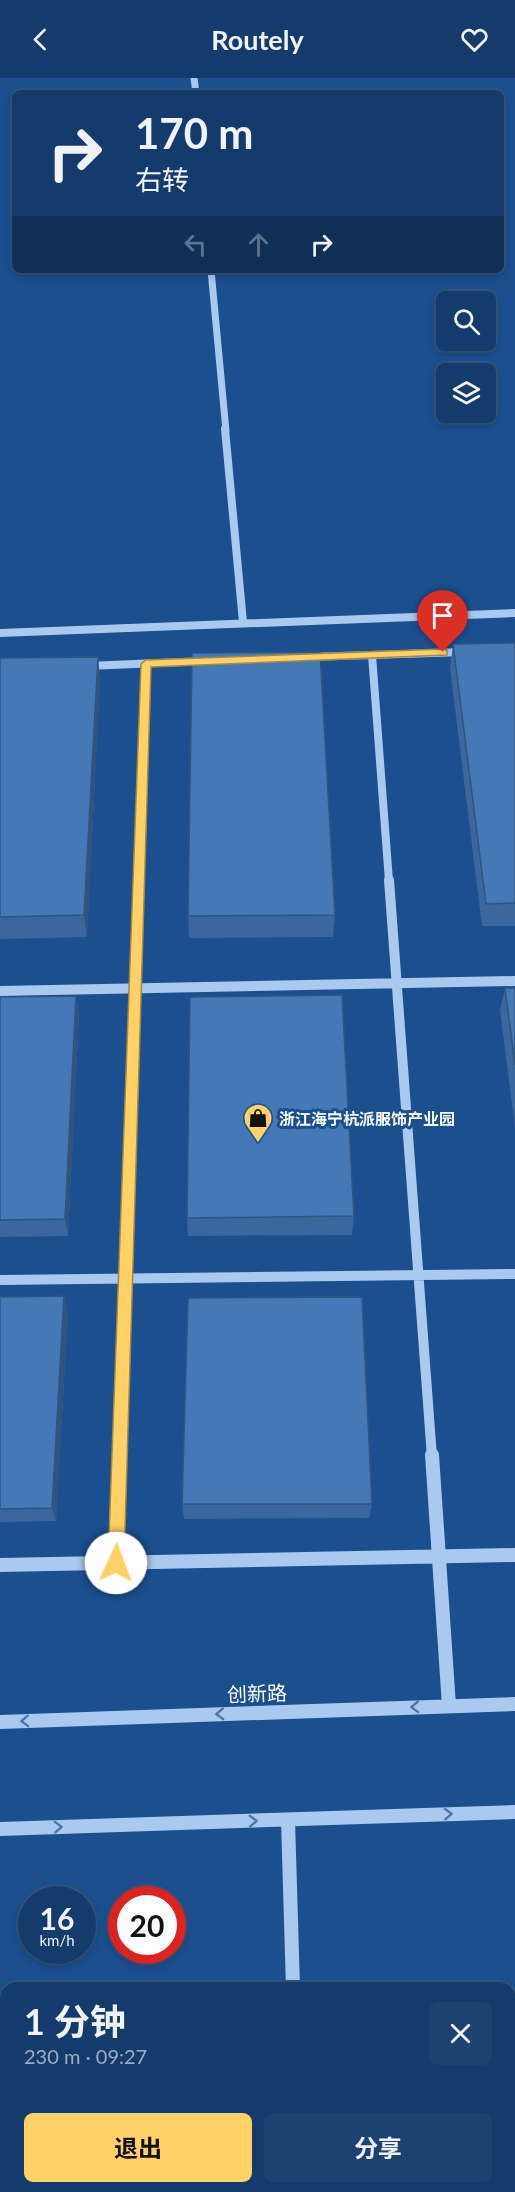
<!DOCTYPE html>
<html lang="zh">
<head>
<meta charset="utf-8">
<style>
  body { margin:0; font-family:Lato,"Noto Sans SC",sans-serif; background:#1d4271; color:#f1f3f6; height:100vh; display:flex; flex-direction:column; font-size:22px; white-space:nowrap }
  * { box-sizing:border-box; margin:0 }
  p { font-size:20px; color:#9dadc1 }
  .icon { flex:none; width:33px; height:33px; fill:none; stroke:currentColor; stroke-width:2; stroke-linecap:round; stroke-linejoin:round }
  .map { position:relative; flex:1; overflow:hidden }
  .sheet { position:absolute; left:0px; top:1904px; width:516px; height:212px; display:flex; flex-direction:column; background:#143b6b; border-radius:18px 18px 0 0; box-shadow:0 3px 9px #0003,0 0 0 2px #33557e }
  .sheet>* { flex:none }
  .hud { position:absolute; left:12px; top:12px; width:492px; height:183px; border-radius:9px; box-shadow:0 3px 9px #0003,0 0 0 2px #33557e; background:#143b6b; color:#f1f3f6; overflow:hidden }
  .tools { position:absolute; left:436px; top:213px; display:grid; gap:12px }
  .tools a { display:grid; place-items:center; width:60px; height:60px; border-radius:9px; background:#143b6b; box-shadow:0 3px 9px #0003,0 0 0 2px #33557e; font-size:30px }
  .speed { position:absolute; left:18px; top:1808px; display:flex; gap:12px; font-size:30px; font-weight:700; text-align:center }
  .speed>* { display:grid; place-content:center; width:78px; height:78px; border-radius:50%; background:#143b6b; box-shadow:0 3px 9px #0003,0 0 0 2px #33557e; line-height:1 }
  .speed small { font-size:15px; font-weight:400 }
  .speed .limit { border:9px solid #d22; background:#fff; color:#111 }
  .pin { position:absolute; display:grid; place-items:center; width:51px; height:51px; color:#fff; margin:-62px -26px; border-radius:50% 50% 50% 0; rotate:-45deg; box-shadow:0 0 6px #0007 }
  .pin .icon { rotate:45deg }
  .me { position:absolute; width:66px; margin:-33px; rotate:2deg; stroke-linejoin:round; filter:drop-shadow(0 0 4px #0008) }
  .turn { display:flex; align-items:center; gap:21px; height:126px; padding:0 24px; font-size:27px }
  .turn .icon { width:78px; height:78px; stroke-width:2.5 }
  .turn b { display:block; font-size:42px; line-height:51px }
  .lanes { display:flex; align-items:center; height:57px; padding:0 24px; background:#0003; justify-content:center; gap:30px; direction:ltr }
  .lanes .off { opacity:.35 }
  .round { display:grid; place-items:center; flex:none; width:63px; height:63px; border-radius:9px; background:#1d4271 }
  .summary { display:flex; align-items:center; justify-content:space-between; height:102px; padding:0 24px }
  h1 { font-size:36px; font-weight:700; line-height:45px }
  .cta { display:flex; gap:12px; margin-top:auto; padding:12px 24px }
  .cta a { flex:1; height:69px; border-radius:9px; background:#ffd166; color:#111; font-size:24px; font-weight:700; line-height:69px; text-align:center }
  .cta a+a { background:#1d4271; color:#f1f3f6 }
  header { display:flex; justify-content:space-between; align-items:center; height:78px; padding:0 24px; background:#143b6b; font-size:27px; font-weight:700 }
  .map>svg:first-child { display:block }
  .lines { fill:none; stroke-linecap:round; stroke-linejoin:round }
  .minor-far3 { stroke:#a9c9ee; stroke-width:7 }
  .minor-far2 { stroke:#a9c9ee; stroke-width:8 }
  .minor-far1 { stroke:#a9c9ee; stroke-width:10 }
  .minor { stroke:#a9c9ee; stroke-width:14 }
  .wall { fill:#3a679d }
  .shaded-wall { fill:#305480 }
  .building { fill:#4478b7; stroke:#305480; stroke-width:1.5 }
  .oneway { stroke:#4674ac }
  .route { fill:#ffd166; stroke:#a68842; stroke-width:1.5 }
  .labels { text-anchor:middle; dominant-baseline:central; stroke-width:6; stroke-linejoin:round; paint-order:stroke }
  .poi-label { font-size:16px; font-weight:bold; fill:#fff; stroke:#1b4f8f; text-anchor:start }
  .near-street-label { font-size:20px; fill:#fff; stroke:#1b4f8f }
</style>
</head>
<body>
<header><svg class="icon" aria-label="back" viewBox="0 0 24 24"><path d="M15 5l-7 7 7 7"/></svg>Routely<svg class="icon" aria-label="heart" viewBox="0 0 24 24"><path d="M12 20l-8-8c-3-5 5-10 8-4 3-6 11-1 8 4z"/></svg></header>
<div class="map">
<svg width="515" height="2114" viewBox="0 0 515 2114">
  <rect width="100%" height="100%" fill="#1b4f8f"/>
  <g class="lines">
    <!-- minor-far3 -->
    <path class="minor-far3" d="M194,0L196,15
      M211,192L226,353"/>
    <!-- minor-far2 -->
    <path class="minor-far2" d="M225,351L243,544
      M0,555L515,535
      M372,577L389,803
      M308,579L464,574
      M87,588L206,583
      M139,803L146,586"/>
    <!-- minor-far1 -->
    <path class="minor-far1" d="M389,802L432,1379
      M0,913L515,903
      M0,1202L515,1196
      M120,1379L139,802"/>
    <!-- minor -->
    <path class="minor" d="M432,1377L449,1628
      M116,1485L120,1377
      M0,1487L515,1477
      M0,1644L515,1626
      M288,1742L293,1910
      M0,1751L515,1734
      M298,2109V2114"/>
  </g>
  <!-- wall -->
  <path class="wall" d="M515,565V848H482L450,590L453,566Z
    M0,580L100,602L87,859L0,861Z
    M335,837L333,859L189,860L188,838Z
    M505,910H515V1049L500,932Z
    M76,918L79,937L68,1158L0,1159V919Z
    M354,1138L352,1157L188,1158L187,1140Z
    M64,1218L68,1234L56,1443L0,1444V1219Z
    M182,1426H372L369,1440L184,1441Z"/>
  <!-- shaded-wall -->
  <path class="shaded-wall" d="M98,579L100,602L87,859L84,837Z
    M76,918L79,937L68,1158L65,1141Z
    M64,1218L68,1234L56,1443L52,1430Z"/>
  <!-- building -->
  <path class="building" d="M515,565V825L486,826L453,566Z
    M320,574L335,837L188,838L192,575Z
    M98,579L84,837L0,839V580Z
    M505,910H515V987Z
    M342,917L354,1138L187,1140L190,919Z
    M76,918L65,1141L0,1142V919Z
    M64,1218L52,1430L0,1431V1219Z
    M362,1219L372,1426H182L188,1220Z
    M0,2090H6V2109H219V2114H0Z"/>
  <!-- one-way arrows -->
  <defs><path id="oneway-chevron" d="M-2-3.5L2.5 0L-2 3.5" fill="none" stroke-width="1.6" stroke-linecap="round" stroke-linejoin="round" transform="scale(1.5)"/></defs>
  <g class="oneway">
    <use href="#oneway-chevron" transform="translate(415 1629) rotate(178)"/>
    <use href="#oneway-chevron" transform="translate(220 1636) rotate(178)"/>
    <use href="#oneway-chevron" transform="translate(25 1643) rotate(178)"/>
    <use href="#oneway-chevron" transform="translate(448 1736) rotate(-2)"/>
    <use href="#oneway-chevron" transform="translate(253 1743) rotate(-2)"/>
    <use href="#oneway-chevron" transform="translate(58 1749) rotate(-2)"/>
  </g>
  <!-- route -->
  <path class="route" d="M443,571L447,572V577L151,589L124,1485L122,1491L116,1493L110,1491L108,1485L141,586L146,582Z"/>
  <!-- icons -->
  <defs>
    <g id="shop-pin" transform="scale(1.5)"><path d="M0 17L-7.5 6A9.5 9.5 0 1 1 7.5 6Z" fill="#ffd166" stroke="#1b4f8f"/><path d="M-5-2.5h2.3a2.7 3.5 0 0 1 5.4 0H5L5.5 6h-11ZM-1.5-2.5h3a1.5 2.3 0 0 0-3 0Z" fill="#111"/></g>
  </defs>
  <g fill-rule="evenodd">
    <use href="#shop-pin" x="258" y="1040"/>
  </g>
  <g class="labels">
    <!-- poi labels -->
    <g class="poi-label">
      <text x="279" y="1040">浙江海宁杭派服饰产业园</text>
    </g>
    <!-- near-street labels -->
    <g class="near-street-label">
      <text transform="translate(257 1615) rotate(-2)">创新路</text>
    </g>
  </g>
</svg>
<div class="tools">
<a><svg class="icon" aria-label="search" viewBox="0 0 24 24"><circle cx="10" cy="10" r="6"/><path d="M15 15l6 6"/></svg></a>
<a><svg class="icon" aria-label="layers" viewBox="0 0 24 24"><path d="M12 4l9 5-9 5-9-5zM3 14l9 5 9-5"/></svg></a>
</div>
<div class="speed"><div>16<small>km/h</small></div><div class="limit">20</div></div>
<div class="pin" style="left:443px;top:574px;background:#d93025"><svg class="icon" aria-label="arrive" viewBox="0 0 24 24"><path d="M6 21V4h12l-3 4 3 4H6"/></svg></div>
<svg class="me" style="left:116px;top:1485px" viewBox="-20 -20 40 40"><circle r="19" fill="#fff"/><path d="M0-13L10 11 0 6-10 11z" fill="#ffd166"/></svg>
<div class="hud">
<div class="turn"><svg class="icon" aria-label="right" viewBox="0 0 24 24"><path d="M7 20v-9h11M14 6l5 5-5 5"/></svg><div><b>170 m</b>右转</div></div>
<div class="lanes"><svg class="icon off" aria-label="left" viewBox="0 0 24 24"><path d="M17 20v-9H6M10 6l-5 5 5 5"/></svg><svg class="icon off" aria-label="ahead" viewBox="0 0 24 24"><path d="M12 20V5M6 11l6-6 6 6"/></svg><svg class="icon" aria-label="right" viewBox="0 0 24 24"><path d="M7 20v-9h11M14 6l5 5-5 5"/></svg></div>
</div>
<section class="sheet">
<div class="summary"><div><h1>1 分钟</h1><p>230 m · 09:27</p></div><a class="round"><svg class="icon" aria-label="close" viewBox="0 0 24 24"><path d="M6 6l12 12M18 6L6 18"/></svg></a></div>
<div class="cta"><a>退出</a><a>分享</a></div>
</section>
</div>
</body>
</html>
